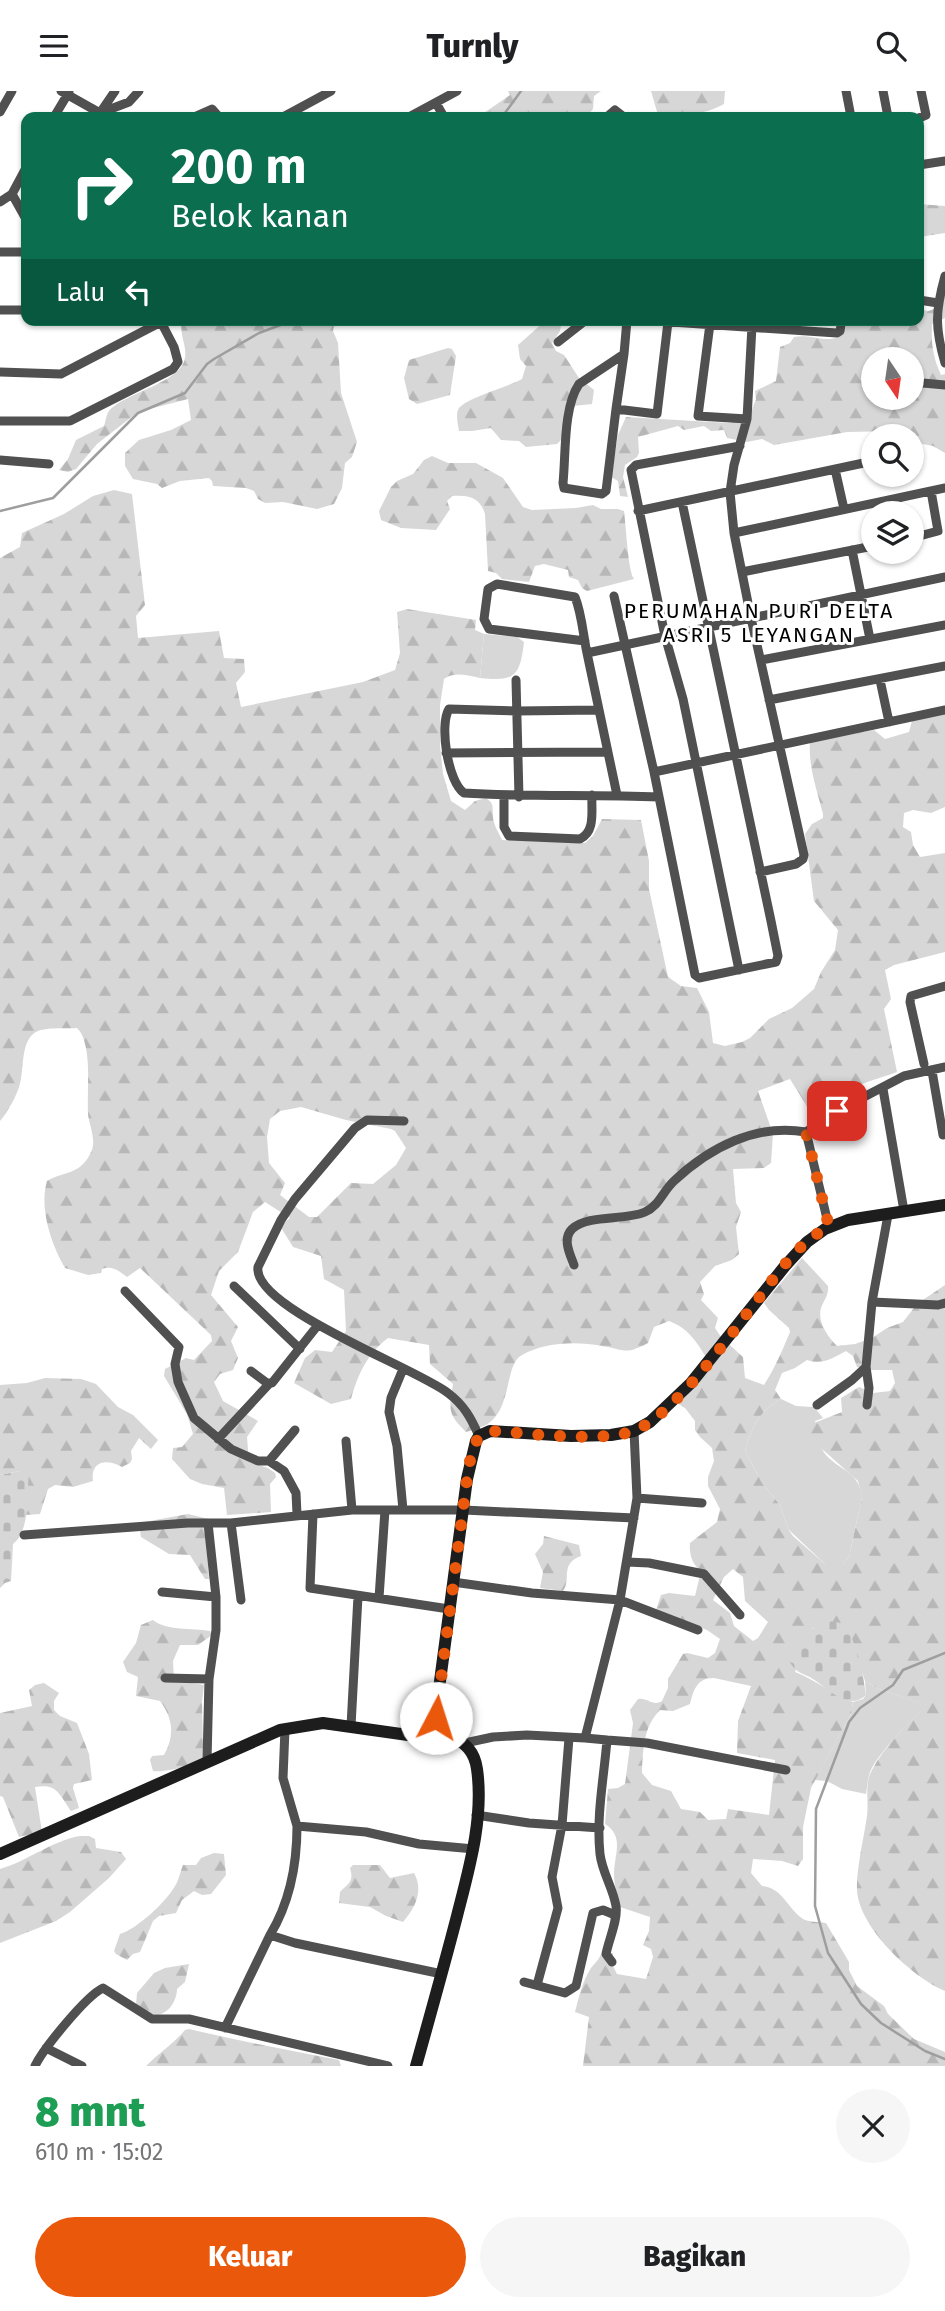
<!DOCTYPE html>
<html lang="id">
<head>
<meta charset="utf-8">
<style>
  body { margin:0; font-family:"Fira Sans",sans-serif; background:#f6f6f6; color:#202124; height:100vh; display:flex; flex-direction:column; font-size:26px; white-space:nowrap }
  * { box-sizing:border-box; margin:0 }
  p { font-size:23px; color:#757577 }
  .icon { flex:none; width:38px; height:38px; fill:none; stroke:currentColor; stroke-width:2; stroke-linecap:round; stroke-linejoin:round }
  .map { position:relative; height:1975px; overflow:hidden }
  .details { display:flex; flex-direction:column; background:#fff; flex:1 }
  .details>* { flex:none }
  .hud { position:absolute; left:21px; top:21px; width:903px; height:214px; border-radius:14px; box-shadow:0 2px 5px #0004; background:#0b6e4f; color:#fff; overflow:hidden }
  .needle { width:46px; rotate:167deg }
  .controls { position:absolute; left:861px; top:256px; display:grid; gap:14px }
  .controls a { display:grid; place-items:center; width:63px; height:63px; border-radius:50%; background:#fff; box-shadow:0 2px 5px #0004; font-size:35px }
  .pin { position:absolute; display:grid; place-items:center; width:60px; height:60px; color:#fff; margin:-30px; border-radius:14px; box-shadow:0 4px 10px #0006 }
  .me { position:absolute; width:77px; margin:-38px; rotate:5deg; stroke-linejoin:round; filter:drop-shadow(0 0 5px #0008) }
  .turn { display:flex; align-items:center; gap:24px; height:147px; padding:0 35px; font-size:32px }
  .turn .icon { width:91px; height:91px; stroke-width:2.5 }
  .turn b { display:block; font-size:49px; line-height:60px }
  .then { display:flex; align-items:center; height:66px; padding:0 35px; background:#0003; gap:14px; font-size:26px }
  .round { display:grid; place-items:center; flex:none; width:74px; height:74px; border-radius:37px; background:#f6f6f6 }
  .summary { display:flex; align-items:center; justify-content:space-between; height:119px; padding:0 35px }
  h1 { font-size:42px; font-weight:800; line-height:52px; color:#1e9e55 }
  .button { display:flex; gap:14px; margin-top:auto; padding:14px 35px }
  .button a { flex:1; height:80px; border-radius:42px; background:#ea580c; color:#fff; font-size:28px; font-weight:800; line-height:80px; text-align:center }
  .button a+a { background:#f6f6f6; color:#202124 }
  header { display:flex; justify-content:space-between; align-items:center; height:91px; padding:0 35px; background:#fff; font-size:32px; font-weight:800 }
  .map>svg:first-child { display:block }
  .green { fill:#d7d7d7 }
  .forest { fill:url(#forest-firs); fill-rule:evenodd }
  .cemetery { fill:url(#cemetery-stones) }
  .lines { fill:none; stroke-linecap:round; stroke-linejoin:round }
  .stream { stroke:#9e9e9e; stroke-width:2.5 }
  .street { stroke:#505050; stroke-width:9 }
  .secondary { stroke:#1d1d1d; stroke-width:12 }
  .route { stroke:#ea580c; stroke-width:12; stroke-dasharray:0 21.6 }
  .labels { text-anchor:middle; dominant-baseline:central; stroke-width:6; stroke-linejoin:round; paint-order:stroke }
  .neighbourhood-label { font-size:21px; letter-spacing:2px; fill:#000; stroke:#fff }
</style>
</head>
<body>
<header><svg class="icon" aria-label="menu" viewBox="0 0 24 24"><path d="M4 6h16M4 12h16M4 18h16"/></svg>Turnly<svg class="icon" aria-label="search" viewBox="0 0 24 24"><circle cx="10" cy="10" r="6"/><path d="M15 15l6 6"/></svg></header>
<div class="map">
<svg width="945" height="1975" viewBox="0 0 945 1975">
  <defs>
    <pattern id="forest-firs" width="22" height="20" patternUnits="userSpaceOnUse" patternTransform="scale(1.75)"><rect width="22" height="20" fill="#d7d7d7"/><path d="M5 1l3.5 6h-7zM16 11l3.5 6h-7z" fill="#b7b7b7"/></pattern>
    <pattern id="cemetery-stones" width="16" height="16" patternUnits="userSpaceOnUse" patternTransform="scale(1.75)"><rect width="16" height="16" fill="#d7d7d7"/><path d="M2 7V4a2 2 0 0 1 4 0v3zM10 15v-3a2 2 0 0 1 4 0v3z" fill="#b7b7b7"/></pattern>
  </defs>
  <rect width="100%" height="100%" fill="#fff"/>
  <!-- green -->
  <path class="green" d="M484,543L517,546L524,551C520,585 515,591 480,587Z
    M781,1308L796,1315L814,1316L823,1327L815,1330C818,1340 819,1357 826,1364C840,1380 859,1380 862,1406L849,1466L843,1473H825L788,1438L780,1414L762,1392L745,1360C751,1337 760,1319 781,1308Z
    M865,1590L881,1599L928,1614C911,1630 879,1660 870,1681C868,1688 867,1696 866,1703L842,1698L827,1690L815,1689L851,1623L853,1611L863,1608L866,1604Z"/>
  <!-- forest -->
  <path class="forest" d="M508,0H601L594,5L593,18L586,26H484V22L510,4Z
    M651,0H725L724,13C696,28 685,20 658,24Z
    M919,113L945,115V142L919,146Z
    M945,199V227L932,233C931,252 933,267 941,284L945,283V362L933,355L912,351V345H901L895,340L847,341L774,354L762,348L747,351L727,347L724,339L711,340L704,335L684,339L678,335L638,346L639,362L637,366L625,374L623,386L628,406L620,405L618,390L611,386L618,344L626,326L729,332L749,327L756,308L755,300L776,290L780,256L790,252L794,246C816,241 841,262 848,229H919V218L928,220L941,216ZM873,268H912V306H873Z
    M182,229H335L333,240L338,252L341,302L357,351L352,366L345,372L342,397L334,413L317,418L283,411L265,412L258,408L254,400L246,397L213,395L212,390L209,387L180,390L162,397L157,393L133,388L125,375V362L139,349L171,339L191,329L188,308L138,321L97,353L76,378L68,381L59,379L68,368L76,349L104,335C106,330 106,324 109,320C124,302 181,292 185,267C187,254 179,244 182,229Z
    M562,229L560,240L552,252L556,260L564,264L579,287L594,299L592,313L573,315L564,346L557,353L526,356L519,350L501,349L491,337L472,340H459C458,333 455,323 459,317C468,306 508,296 522,288L526,275L520,268L518,254L545,230Z
    M448,257L452,258L456,265L450,304L417,313L409,308L404,287L409,269Z
    M432,365L448,372H476L503,387L523,416L532,419L576,417L593,414L601,418H618L624,420C626,435 628,480 634,488L587,500L582,497L578,489L569,486L568,479L544,473L535,475L529,491L502,488L496,482L488,480L485,423C480,406 468,404 452,405L447,410L450,418L436,439L401,437L381,429L379,420L391,396L397,390L413,383L424,369Z
    M114,399L132,403L145,514L136,525L138,547L219,540L224,567L244,568L245,581L236,592L241,616L363,591L395,579L400,562L397,521L407,518L476,529L475,539L484,543L480,587C468,585 455,580 444,588L440,614V655L443,683L451,710L465,719L475,710L486,707C495,713 492,717 493,727C494,735 499,742 502,749L585,752L593,745L602,728L641,729L649,770V798L668,886L681,895L697,897L709,921L713,952L725,955L742,951L750,947L769,928L792,917L814,898L821,881L835,859L838,839L814,810L805,743L812,733L823,727V723C817,699 808,675 810,651L874,639L885,648L909,641L912,630L945,622V716L931,722L913,719L904,722L903,736L911,741L913,754L920,766L945,762V861L894,874L885,879L891,908L884,918L897,981C880,988 849,993 840,1010L811,1022L790,988L758,1000L773,1043L771,1072L764,1077L733,1078L736,1112L741,1121L736,1136L739,1163L732,1169L715,1175L700,1191L704,1203L701,1209L718,1227L715,1237L721,1246L743,1266L745,1287L764,1294C775,1277 782,1260 790,1241L789,1237L769,1219L764,1212L802,1167L828,1195C829,1204 824,1209 821,1217C817,1231 828,1246 837,1255L855,1253L872,1247L887,1237L903,1231L917,1213L945,1194V1900C912,1886 859,1837 857,1799C856,1779 864,1746 867,1725C869,1710 864,1694 872,1679C885,1654 908,1633 927,1614L881,1599L865,1590L846,1533L813,1537L808,1543L795,1581C816,1589 832,1603 853,1611L851,1623L811,1697L803,1736V1768L798,1775L782,1770L753,1768L751,1782L762,1795C783,1797 787,1817 803,1828C808,1831 819,1831 826,1832L849,1871V1879L857,1895L884,1915L888,1923L914,1948L945,1961V1975H583L589,1926L575,1921C579,1906 582,1891 591,1877C595,1872 598,1870 601,1863L613,1862V1875L617,1883L646,1888L653,1866L651,1858L643,1854L649,1840L650,1826L620,1816C618,1806 614,1794 614,1783C614,1763 625,1746 605,1733L608,1698L618,1697L625,1693L633,1632L630,1619L638,1608C647,1606 653,1616 662,1610L668,1597V1588L683,1563L687,1562L708,1567L715,1562L720,1548L707,1539L656,1519L661,1504L669,1502L695,1505L701,1480C692,1473 689,1463 690,1452L717,1431L720,1418L708,1395V1386L714,1370L712,1357L700,1346L695,1339V1330L685,1317L676,1311L706,1266C696,1250 688,1237 669,1230L654,1236L648,1252C626,1264 625,1259 602,1255C576,1250 545,1251 522,1264C504,1273 513,1318 486,1334C480,1337 472,1339 466,1341C447,1322 449,1319 453,1293L430,1273L429,1254L388,1247C367,1263 358,1283 351,1308L331,1313L294,1292L305,1267L315,1259L332,1261L346,1240L344,1199L324,1188L321,1165L293,1156L280,1135L290,1127L265,1111L253,1121L238,1161L219,1180L211,1204L238,1236L231,1250L238,1267L233,1279L220,1283L214,1291L223,1310L258,1330L247,1346L249,1371L268,1377L275,1382L276,1386L270,1393L271,1421L227,1424L224,1397L202,1393L190,1388L172,1368L173,1357L182,1356L193,1343L187,1323L164,1285L165,1278L186,1267L194,1269L212,1250L211,1244L140,1177L127,1186C119,1180 112,1174 102,1178L101,1182L88,1184L65,1177C51,1153 39,1117 47,1090C64,1080 81,1084 91,1061C97,1050 89,1034 88,1023C87,1002 90,978 86,957C84,949 83,943 77,937C66,938 49,936 38,940C19,948 25,980 19,996C15,1008 8,1020 0,1030V467L20,456L22,442L64,423L93,405ZM301,1016L346,1029L391,1038L395,1040L406,1057L396,1074L373,1093L351,1092L317,1126H309L280,1104L285,1092L269,1072L267,1046L270,1028L280,1020ZM846,1260L853,1265L857,1276L872,1279H892L895,1292L890,1300L873,1302L859,1296L841,1307L842,1321L809,1334V1342L813,1350L858,1390L862,1406L849,1466L843,1473H825L793,1445L788,1438L780,1414L762,1392L745,1360C751,1337 760,1319 781,1308L775,1299L782,1282L795,1277L807,1269C822,1274 831,1268 846,1260ZM733,1478L743,1486L745,1510L768,1531L758,1547L753,1550L734,1535L730,1522L713,1509L724,1486ZM714,1587L751,1595L738,1630L737,1662L775,1669L769,1724L728,1718L726,1728L708,1729L700,1721L681,1718L671,1700L652,1694L642,1682C643,1659 643,1636 660,1619L673,1620L690,1613C694,1598 697,1587 714,1587Z
    M45,1287L81,1288L96,1293L118,1316L133,1324L158,1349L151,1358L139,1347L131,1360L132,1368L130,1372L122,1376C107,1367 90,1370 93,1390L73,1396L55,1394L48,1398L40,1423L25,1424L26,1409L20,1380L0,1384V1294L27,1292Z
    M188,1423L213,1429L206,1449L209,1488H205L190,1464L169,1463L141,1446L139,1433L144,1431Z
    M544,1445L579,1454L581,1465C559,1473 572,1488 563,1500L540,1497L543,1481L535,1463L543,1453Z
    M153,1529C166,1540 192,1537 210,1540L212,1544L198,1554H180L173,1570L174,1589L204,1594L202,1611L203,1658L213,1663C201,1672 168,1682 153,1680L150,1669L152,1665L164,1664C175,1645 173,1627 160,1610L136,1605L138,1586L127,1581L123,1571L136,1552L141,1534Z
    M44,1592L59,1602L54,1610V1619L60,1625L77,1632L89,1663L92,1689L74,1693L73,1697L79,1717L71,1720C59,1703 57,1692 35,1696L42,1741L19,1746L3,1706L0,1705V1622L32,1615L29,1599L35,1594Z
    M80,1745H89L95,1748L96,1757L121,1761L126,1768L109,1787L70,1821L56,1830L0,1852V1778C28,1770 51,1750 80,1745Z
    M214,1762L224,1763L226,1784L211,1803L202,1804L194,1800L182,1809L176,1822L159,1825L153,1830L140,1861L133,1863L127,1869L116,1863L114,1860L120,1843C137,1838 166,1811 175,1795C179,1789 180,1781 183,1774H196L201,1767Z
    M353,1774H380L390,1787L414,1782C424,1800 415,1817 403,1831L386,1825L370,1816L339,1812L340,1801C349,1792 354,1791 350,1777Z
    M189,1873L185,1891L177,1898C177,1910 167,1927 152,1923C146,1921 141,1917 136,1914L137,1902L154,1882L165,1877Z
    M189,1938C239,1950 289,1959 339,1969L341,1975H146C159,1962 173,1953 185,1939Z"/>
  <!-- cemetery -->
  <path class="cemetery" d="M20,1380L29,1383C26,1405 31,1438 13,1453L11,1490L5,1492L0,1497V1384Z
    M829,1530L847,1533L861,1573L866,1604C850,1620 830,1600 816,1590C804,1581 798,1585 789,1570C791,1552 812,1535 829,1530Z"/>
  <g class="lines">
    <!-- stream -->
    <path class="stream" d="M502,26L521,0
      M0,420L53,407L138,322L185,302L207,273L214,268L259,242L294,229
      M945,1562L903,1579L893,1594L860,1617L849,1631L816,1718L815,1815L828,1862L861,1913L881,1932L925,1960L945,1968"/>
    <!-- street -->
    <path class="street" d="M61,0L100,22L115,0
      M846,0L851,26
      M883,0L888,26
      M436,12L444,26
      M0,21L12,0
      M100,22L129,11L139,0
      M54,26L69,1
      M194,26L212,18L219,26
      M283,26L331,0
      M409,26L457,0
      M607,26L615,19L624,26
      M919,27L926,24L921,0
      M919,74L945,70
      M12,103L26,128
      M0,111L12,103L26,77
      M0,161H26
      M945,185C935,221 935,237 945,272
      M919,209L938,212
      M0,219H26
      M641,229L837,242L840,240L842,229
      M710,233L698,325L747,328
      M752,235L747,328L734,374L730,401L734,442L751,527L804,764L803,768L796,773L760,781
      M558,251L586,229
      M624,263L616,318L657,323L668,231
      M0,281L61,283L161,231
      M912,291L945,294
      M616,318L606,400L602,403L564,397L563,392C566,363 563,317 579,293L624,263L627,229
      M0,330H70L173,278L178,271L174,256L160,229
      M912,361H915
      M0,369L49,373
      M835,378L844,418
      M638,420L873,370
      M734,442L945,397
      M912,447L938,440L931,400
      M852,459L870,548
      M742,481L873,455
      M614,505L654,681L695,884L699,887L776,871L778,865L771,830L682,411
      M585,550L489,538L484,528L488,498L497,493L575,506C582,523 583,544 587,562
      M761,569L945,534
      M516,589L519,706
      M880,589L889,631
      M769,609L945,575
      M599,619L517,620L449,618C439,634 448,691 464,702C529,706 594,703 659,706
      M446,662L608,661
      M654,681L945,619
      M617,704L587,562L945,486
      M504,705V736L509,745L580,748C596,740 591,720 592,704
      M739,879L683,608L665,545L631,379L636,374L740,355
      M924,973L910,911L911,905L945,895
      M932,980L943,1044
      M883,998L904,1120
      M404,1030L367,1029L355,1037L295,1108L281,1129L258,1176C252,1217 418,1278 448,1302C464,1314 471,1327 479,1345
      M829,1136L806,1041L837,1020L904,985L945,976
      M574,1174C570,1163 562,1148 572,1138C588,1123 625,1130 645,1121C659,1115 663,1100 674,1090C709,1057 756,1032 806,1041
      M234,1195L300,1258
      M125,1200L179,1256L175,1273L178,1291L194,1327L231,1358L258,1370H269L284,1380L296,1402L297,1423
      M872,1211L938,1214L945,1212
      M866,1276L869,1297L867,1314
      M403,1278L391,1307L389,1321L397,1355L403,1419
      M251,1280L267,1292H272L318,1234
      M817,1314L852,1289L866,1276L872,1211L888,1124
      M218,1348L269,1293
      M346,1350L352,1419
      M269,1370L295,1339
      M637,1407L702,1412
      M313,1423L310,1497L449,1518
      M231,1432L241,1509
      M24,1444L188,1432H231L352,1419H464L634,1427
      M627,1471L649,1472L704,1483L740,1524
      M453,1491L532,1502L620,1509L637,1407L634,1340
      M162,1501L216,1506
      M379,1507L385,1419
      M165,1587L209,1588
      M351,1635L358,1505
      M285,1638L283,1687L297,1735L366,1741L419,1753L474,1758
      M585,1647L607,1649C604,1686 596,1725 600,1763C602,1781 613,1797 616,1815C618,1829 609,1848 606,1863L612,1871
      M607,1649L647,1652L786,1679
      M465,1652L493,1646L527,1644L585,1647L620,1509L698,1539
      M207,1670L209,1588L216,1539V1506L208,1432
      M476,1724L529,1732L600,1737
      M297,1735C297,1774 290,1811 270,1844L295,1852L442,1883
      M524,1891L565,1902L576,1895L593,1822L603,1819L615,1824
      M537,1894L558,1817L552,1786L562,1734L569,1647
      M225,1937L270,1844
      M46,1957L82,1975
      M35,1975C43,1958 86,1905 103,1897L152,1928H189L388,1975"/>
    <!-- secondary -->
    <path class="secondary" d="M0,1763L280,1639L323,1632L415,1645L443,1639
      M416,1975C430,1925 444,1875 457,1825C469,1778 484,1727 477,1678C472,1642 439,1651 436,1620L467,1388L476,1350L479,1345L490,1340L571,1345L611,1344L634,1340L650,1331L691,1292L785,1175L807,1151L825,1138L848,1129L945,1114"/>
  </g>
  <g class="lines">
    <!-- route -->
    <path class="route" d="M436,1627L467,1388C472,1364 469,1341 499,1340C531,1343 608,1352 636,1339C678,1320 733,1240 762,1203C779,1180 802,1148 829,1136L806,1041L837,1020"/>
  </g>
  <g class="labels">
    <!-- neighbourhood labels -->
    <g class="neighbourhood-label">
      <text x="759" y="520">PERUMAHAN PURI DELTA<tspan x="759" dy="24">ASRI 5 LEYANGAN</tspan></text>
    </g>
  </g>
</svg>
<div class="controls">
<a><svg class="needle" viewBox="-14 -14 28 28"><path d="M0-13l5 13h-10z" fill="#e53935"/><path d="M0 13l5-13h-10z" fill="#757577"/></svg></a>
<a><svg class="icon" aria-label="search" viewBox="0 0 24 24"><circle cx="10" cy="10" r="6"/><path d="M15 15l6 6"/></svg></a>
<a><svg class="icon" aria-label="layers" viewBox="0 0 24 24"><path d="M12 4l9 5-9 5-9-5zM3 14l9 5 9-5"/></svg></a>
</div>
<div class="pin" style="left:837px;top:1020px;background:#d93025"><svg class="icon" aria-label="arrive" viewBox="0 0 24 24"><path d="M6 21V4h12l-3 4 3 4H6"/></svg></div>
<svg class="me" style="left:436px;top:1627px" viewBox="-20 -20 40 40"><circle r="19" fill="#fff"/><path d="M0-13L10 11 0 6-10 11z" fill="#ea580c"/></svg>
<div class="hud">
<div class="turn"><svg class="icon" aria-label="right" viewBox="0 0 24 24"><path d="M7 20v-9h11M14 6l5 5-5 5"/></svg><div><b>200 m</b>Belok kanan</div></div>
<div class="then">Lalu<svg class="icon" aria-label="left" viewBox="0 0 24 24"><path d="M17 20v-9H6M10 6l-5 5 5 5"/></svg></div>
</div>
</div>
<section class="details">
<div class="summary"><div><h1>8 mnt</h1><p>610 m · 15:02</p></div><a class="round"><svg class="icon" aria-label="close" viewBox="0 0 24 24"><path d="M6 6l12 12M18 6L6 18"/></svg></a></div>
<div class="button"><a>Keluar</a><a>Bagikan</a></div>
</section>
</body>
</html>
